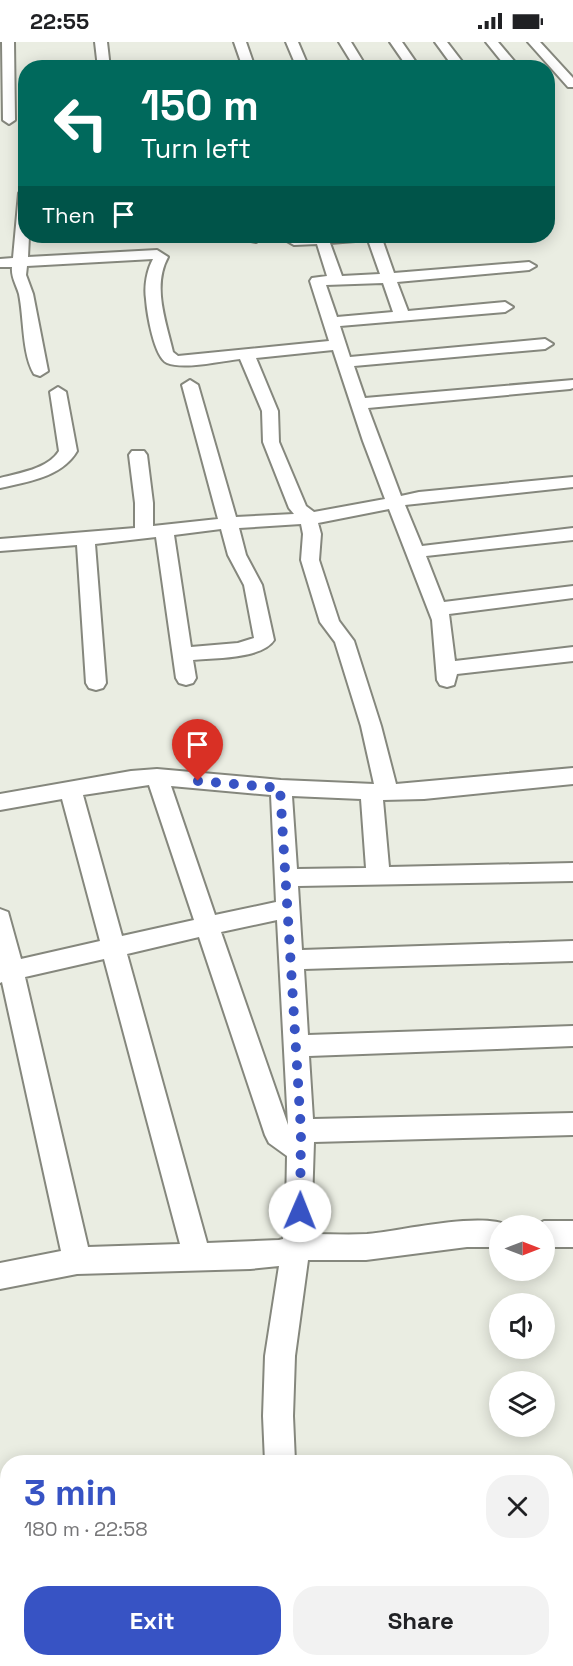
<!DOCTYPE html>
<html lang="en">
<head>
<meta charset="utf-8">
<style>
  body { margin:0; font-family:"Space Grotesk",sans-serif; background:#f2f2f2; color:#202124; height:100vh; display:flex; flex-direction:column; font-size:22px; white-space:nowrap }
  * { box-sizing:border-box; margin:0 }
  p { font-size:20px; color:#757577 }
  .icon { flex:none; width:33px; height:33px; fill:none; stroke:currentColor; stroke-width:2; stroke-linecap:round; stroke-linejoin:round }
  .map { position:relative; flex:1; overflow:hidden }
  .drawer { position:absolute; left:0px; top:1413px; width:573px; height:212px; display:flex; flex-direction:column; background:#fff; border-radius:24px 24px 0 0; box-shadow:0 3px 15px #0003 }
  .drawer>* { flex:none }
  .banner { position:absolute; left:18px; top:18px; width:537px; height:183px; border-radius:24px; box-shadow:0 3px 15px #0003; background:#00695c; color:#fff; overflow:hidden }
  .needle { width:39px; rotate:90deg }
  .tools { position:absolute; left:489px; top:1173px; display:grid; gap:12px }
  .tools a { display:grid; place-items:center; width:66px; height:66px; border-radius:50%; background:#fff; box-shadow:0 3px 15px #0003; font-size:30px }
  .pin { position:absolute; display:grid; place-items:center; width:51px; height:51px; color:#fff; margin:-62px -26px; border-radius:50% 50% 50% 0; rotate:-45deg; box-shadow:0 0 6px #0007 }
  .pin .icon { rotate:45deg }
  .me { position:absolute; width:66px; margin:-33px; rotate:1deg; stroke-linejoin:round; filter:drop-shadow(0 0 4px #0008) }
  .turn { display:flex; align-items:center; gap:21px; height:126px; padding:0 24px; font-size:27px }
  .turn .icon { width:78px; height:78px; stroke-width:2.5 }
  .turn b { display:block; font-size:42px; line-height:51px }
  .then { display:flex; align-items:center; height:57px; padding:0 24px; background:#0003; gap:12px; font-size:22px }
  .round { display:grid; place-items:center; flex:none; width:63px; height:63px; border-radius:24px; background:#f2f2f2 }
  .head { display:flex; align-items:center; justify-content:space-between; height:102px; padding:0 24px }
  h1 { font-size:36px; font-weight:800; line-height:45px; color:#3753c4 }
  .button { display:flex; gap:12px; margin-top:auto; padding:12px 24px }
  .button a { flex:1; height:69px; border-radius:24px; background:#3753c4; color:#fff; font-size:24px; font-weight:800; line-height:69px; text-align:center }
  .button a+a { background:#f2f2f2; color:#202124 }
  .status { display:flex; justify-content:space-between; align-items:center; height:42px; padding:0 30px; background:#fff; direction:ltr }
  .status svg { height:16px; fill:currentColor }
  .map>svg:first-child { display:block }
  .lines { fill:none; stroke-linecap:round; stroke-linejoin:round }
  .minor-casing { stroke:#85877d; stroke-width:4 }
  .minor { fill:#fff; fill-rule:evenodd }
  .route { stroke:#3753c4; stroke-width:10; stroke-dasharray:0 18 }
</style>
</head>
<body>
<div class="status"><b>22:55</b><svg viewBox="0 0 49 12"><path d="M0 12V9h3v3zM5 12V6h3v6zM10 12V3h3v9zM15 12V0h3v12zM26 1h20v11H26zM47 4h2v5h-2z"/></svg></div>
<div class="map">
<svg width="573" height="1624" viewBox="0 0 573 1624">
  <rect width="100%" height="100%" fill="#eaede2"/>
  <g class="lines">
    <!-- minor casing -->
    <g class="minor-casing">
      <path id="minor" d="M2,0H14L15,78L9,82L3,78Z
        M95,0H107L110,26H98Z
        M234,0H246L255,26H243Z
        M286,0H298L309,26H297Z
        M339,0H351L367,26H355Z
        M390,0H402L420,26H408Z
        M435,0H447L467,26H454Z
        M486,0H498L520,26H507Z
        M528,0H540L573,36V45H568Z
        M26,147V194H29L28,215L157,208L168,215C152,244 166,280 173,310L178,314L329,299L310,239L312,236L327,234L317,202L294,203L287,199C297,188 363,194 381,194L394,231L529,220L536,224L529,228L397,240L408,269L505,260L513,265L505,270L340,284L350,315L545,297L553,302L545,307L354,324L365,356L573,338V346L570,347L368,366L401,454L419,450L573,435V445L405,463L422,504L573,486V498L426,514L444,560L573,544V556L449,572L455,619L573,605V619L457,632L454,643L447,645L440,643L437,638L432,578L389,467L318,481L321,492L319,518L339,579L354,599L381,684L396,742L573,726V742L424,757L383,758L389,825L573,821V839L298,844L302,908L573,899V919L304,927L308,993L573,984V1004L309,1014L313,1077L573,1071V1093L314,1100L311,1192C330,1192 349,1193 367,1192C402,1189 481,1169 510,1184H500V1205H467L366,1218H308L295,1314L293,1374L295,1420H265L263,1374L265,1314L279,1224L250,1227L77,1232L0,1247V1221L61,1209L2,940L0,941V867L8,870L21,917L100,899L62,757L0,768V752L131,729L157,727L281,738L374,742L361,684L335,600L320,580L301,518L303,492L301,482L239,486L246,513L262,543L274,598C262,617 214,616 193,618L196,636L193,641L186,643L179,641L176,636L156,495L95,502L106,641L103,646L96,648L89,646L86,641L77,503L0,509V497L135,486V461L129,413L132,409H144L147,413L153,461V484L218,477L182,343L190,338L198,343L236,475L294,472L289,466L263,400L262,369L240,317C221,319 184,328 167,321C154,315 147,271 146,257C144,244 147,228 153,217L27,224L26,233L33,252L48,329L40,334L34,332C22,312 24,276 19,252C16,242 11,235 12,225H0V217L13,216L19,151ZM368,198L380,232L342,234L330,201ZM383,241L393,270L337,275L326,243ZM333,308L363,399L385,457L314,470L306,464L279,400L278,369L256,316ZM221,487L228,513L244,543L254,596L238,601L191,605L174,493ZM149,743L194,878L122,894L83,753ZM171,744L271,753L276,860L215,873ZM292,754L361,757L366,826L297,827ZM277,878L288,1083L221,890ZM199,895L265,1093L269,1101L287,1114L286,1169L283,1197L279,1198L207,1201L127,912ZM104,917L180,1202L88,1205L25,935Z
        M248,194H262L263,196L256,200L251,199Z
        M58,345L66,350L77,409C62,435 27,440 0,446V436C19,431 48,427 59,409L50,350Z
        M544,1179H573V1205H544V1184H534Z
        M275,1617H309L308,1624H274Z"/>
    </g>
    <!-- minor -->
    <use href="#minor" class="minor"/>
  </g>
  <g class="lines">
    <!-- route -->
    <path class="route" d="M198,739L280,746L301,1089L300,1169"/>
  </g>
</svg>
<div class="tools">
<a><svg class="needle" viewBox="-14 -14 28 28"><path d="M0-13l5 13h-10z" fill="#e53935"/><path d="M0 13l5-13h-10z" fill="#757577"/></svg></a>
<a><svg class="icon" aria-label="sound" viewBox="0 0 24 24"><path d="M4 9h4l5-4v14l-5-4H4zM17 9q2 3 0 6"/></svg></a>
<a><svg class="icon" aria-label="layers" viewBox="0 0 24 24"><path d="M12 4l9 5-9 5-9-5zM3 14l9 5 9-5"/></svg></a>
</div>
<div class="pin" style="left:198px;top:739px;background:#d93025"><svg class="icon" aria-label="arrive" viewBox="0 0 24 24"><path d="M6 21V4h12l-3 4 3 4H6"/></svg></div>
<svg class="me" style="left:300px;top:1169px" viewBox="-20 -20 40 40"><circle r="19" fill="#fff"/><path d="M0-13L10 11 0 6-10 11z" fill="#3753c4"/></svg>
<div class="banner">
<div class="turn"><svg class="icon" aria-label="left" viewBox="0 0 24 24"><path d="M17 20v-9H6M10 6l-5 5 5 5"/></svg><div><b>150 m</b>Turn left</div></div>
<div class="then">Then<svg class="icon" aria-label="arrive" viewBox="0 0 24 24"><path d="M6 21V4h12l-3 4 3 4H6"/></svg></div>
</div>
<section class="drawer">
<div class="head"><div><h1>3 min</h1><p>180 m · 22:58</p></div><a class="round"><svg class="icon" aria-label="close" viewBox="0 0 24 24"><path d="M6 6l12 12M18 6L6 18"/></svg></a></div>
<div class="button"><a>Exit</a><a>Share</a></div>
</section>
</div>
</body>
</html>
